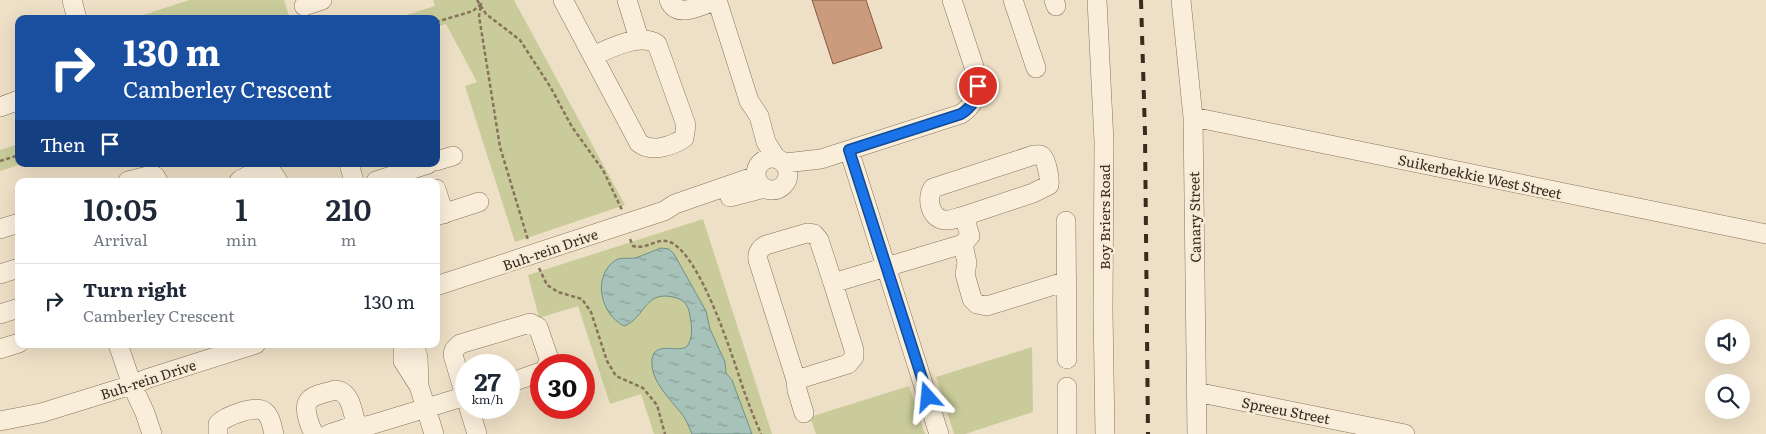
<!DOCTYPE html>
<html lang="en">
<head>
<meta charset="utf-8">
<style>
  body { margin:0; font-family:Literata,serif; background:#f2f2f3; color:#1f2937; height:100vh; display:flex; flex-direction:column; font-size:19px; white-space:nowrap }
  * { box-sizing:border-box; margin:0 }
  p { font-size:16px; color:#747a83 }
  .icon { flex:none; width:28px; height:28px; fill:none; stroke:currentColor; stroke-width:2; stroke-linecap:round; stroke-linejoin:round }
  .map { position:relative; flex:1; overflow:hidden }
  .sheet { position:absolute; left:15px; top:178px; width:425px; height:170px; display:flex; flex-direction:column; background:#fff; border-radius:10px; box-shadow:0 5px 20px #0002 }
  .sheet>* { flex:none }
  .top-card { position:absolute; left:15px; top:15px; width:425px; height:152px; border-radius:10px; box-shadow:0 5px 20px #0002; background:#1a4fa0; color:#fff; overflow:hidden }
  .controls { position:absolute; left:1705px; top:319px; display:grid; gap:10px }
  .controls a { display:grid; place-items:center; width:45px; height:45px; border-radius:50%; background:#fff; box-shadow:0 5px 20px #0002; font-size:25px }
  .speed { position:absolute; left:455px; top:354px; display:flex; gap:10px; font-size:25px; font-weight:700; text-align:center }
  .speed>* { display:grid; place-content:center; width:65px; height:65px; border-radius:50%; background:#fff; box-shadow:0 5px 20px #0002; line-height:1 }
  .speed small { font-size:12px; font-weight:400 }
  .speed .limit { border:8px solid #d22; background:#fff; color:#111 }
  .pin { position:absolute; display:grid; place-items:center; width:42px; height:42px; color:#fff; margin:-21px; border:2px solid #fff; border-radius:50%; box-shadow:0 1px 5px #0007 }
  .me { position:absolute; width:55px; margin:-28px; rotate:342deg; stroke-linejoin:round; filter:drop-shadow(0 0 4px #0008) }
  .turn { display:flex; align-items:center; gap:18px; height:105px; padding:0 25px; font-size:22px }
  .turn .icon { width:65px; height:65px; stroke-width:2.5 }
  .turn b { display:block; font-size:35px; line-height:42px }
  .then { display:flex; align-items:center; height:48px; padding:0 25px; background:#0003; gap:10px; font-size:19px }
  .eta { display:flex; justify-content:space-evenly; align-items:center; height:85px; text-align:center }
  .eta b { font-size:30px; font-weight:600; line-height:35px }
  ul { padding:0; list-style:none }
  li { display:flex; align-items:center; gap:15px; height:75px; padding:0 25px; border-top:1px solid #e0e1e3 }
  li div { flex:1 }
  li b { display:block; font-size:19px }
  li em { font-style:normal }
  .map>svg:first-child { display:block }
  .green { fill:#c9cc9a }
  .water { fill:url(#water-ripples); stroke:#6e9086 }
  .building { fill:#cc9a7d; stroke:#885a42 }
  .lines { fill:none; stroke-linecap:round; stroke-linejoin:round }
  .minor-casing { stroke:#89725c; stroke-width:20 }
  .path { stroke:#89725c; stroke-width:2.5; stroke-dasharray:4 2.5; stroke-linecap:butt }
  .minor { stroke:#f9eeda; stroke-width:19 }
  .rail { stroke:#3a2b1f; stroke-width:4; stroke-dasharray:9 9; stroke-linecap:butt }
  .route-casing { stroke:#114b97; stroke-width:12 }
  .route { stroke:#1a73e8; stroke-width:9 }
  .labels { text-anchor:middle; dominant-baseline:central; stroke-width:5; stroke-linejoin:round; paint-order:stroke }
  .street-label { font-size:14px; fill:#3a2b1f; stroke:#f5ebd6 }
</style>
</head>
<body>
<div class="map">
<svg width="1766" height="434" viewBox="0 0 1766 434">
  <defs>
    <pattern id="water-ripples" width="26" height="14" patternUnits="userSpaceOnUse" patternTransform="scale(1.25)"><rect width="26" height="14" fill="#a7c2b9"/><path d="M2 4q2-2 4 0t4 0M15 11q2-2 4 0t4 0" fill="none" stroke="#899e96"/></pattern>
  </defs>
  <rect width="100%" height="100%" fill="#eee0c6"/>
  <!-- green -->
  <path class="green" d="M189,0H284L290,19H131Z
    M433,0H514L625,205L515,242L465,86L477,82L446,24L436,27V19H394L435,6Z
    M19,144V164H22L0,171V150Z
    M703,219L772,434H654L641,394L610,404L578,306L539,318L528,275Z
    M1032,347L1033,412L965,434H954L936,377Z
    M909,386L925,434H816L810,417Z"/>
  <!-- water -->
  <path class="water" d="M661,248L669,249L674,254L706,311L710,329L725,362L726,373L732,380L752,434H692C690,429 687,422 684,417C673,402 654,385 652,366C649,336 681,356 688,345C694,335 691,321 689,311C687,304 683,300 677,298C644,288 646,318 624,326C601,315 591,276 616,260C621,257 629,259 635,258C644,255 653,251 661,248Z"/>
  <!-- building -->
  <path class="building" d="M812,0H866L882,48L833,64Z"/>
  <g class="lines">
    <!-- minor casing -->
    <g class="minor-casing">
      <path id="minor" d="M72,0L77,19
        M563,0L639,143C652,153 672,146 684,138L686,125L657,44C640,33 610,48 593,56
        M627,0L639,39
        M669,0C677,20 702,5 717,0
        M717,0L749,101L759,116L766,142L776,158
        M1013,0L1036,68
        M1054,0L1056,6
        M1097,0L1104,142L1103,311L1105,434
        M1181,0L1193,117L1197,434
        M304,6L322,0
        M0,107L19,100
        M1193,117L1766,234
        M849,150L939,434
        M756 174a16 16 0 1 1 32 0a16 16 0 1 1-32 0Z
        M436,161L453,156
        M785,163L821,159L961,114C974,105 979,94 978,79L952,0
        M349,164L354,181
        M128,181L152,175L155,176L158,181
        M239,181C247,175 263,170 272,172L278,181
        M376,181L428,164
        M436,189L444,214
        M730,197L765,188
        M436,216L479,202
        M1066,221L1067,359
        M0,229L19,223
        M963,244L967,263L965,274L972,299L977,304L987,306L1067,281
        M0,274L19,268
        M436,286L664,211L675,204L756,176
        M0,314L19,308
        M118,344L132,385L145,413L152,434
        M403,344V361L419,386
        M413,344L418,357L419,386L434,434
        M0,349L19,343
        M796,380L848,364L854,357V350L833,283
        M509,383L541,372
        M1067,387V434
        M1196,392L1405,434
        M466,399L453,355L454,350L460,344L530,323L538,327L549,359L547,365
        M469,408L477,434
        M804,413L797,390L796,380L758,260C757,253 759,249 766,245L807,233L814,234L819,240L833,283L963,244L970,236L964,216L1033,193L1049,185C1050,179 1047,161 1042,156C1040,154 1037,155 1034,155L933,188C926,198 930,219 945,220C951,221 958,217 964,216
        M0,421L41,413L138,383L146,379L256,344
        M356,425L367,426L466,396
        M218,434V424C225,416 257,404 265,412C271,417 272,427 274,434
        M315,434C311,430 310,425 308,419C301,395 316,396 335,390C351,391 353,413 356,425L329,434"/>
    </g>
    <!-- path -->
    <path class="path" d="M477,0L486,14L520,40L551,88L572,127L603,170L622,210
      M436,22L473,11L481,4L479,16L500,147L528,240
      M0,161L19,155
      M630,239L633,246C647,250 657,237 670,242C701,255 733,358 744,391C749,405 755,420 761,434
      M539,268L547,285L558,292L582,299L591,312L607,361L616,376L643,388L657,405L665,434"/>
    <!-- minor -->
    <use href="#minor" class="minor"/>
    <!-- rail -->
    <path class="rail" d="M1141,0L1145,133L1148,434"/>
  </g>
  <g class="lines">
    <!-- route casing -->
    <g class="route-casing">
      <path id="route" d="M928,397L849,150L961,114C972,107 977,99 978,86"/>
    </g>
    <!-- route -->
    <use href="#route" class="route"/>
  </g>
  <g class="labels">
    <!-- street labels -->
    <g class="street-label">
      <text transform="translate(1480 176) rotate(12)">Suikerbekkie West Street</text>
      <text transform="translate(1104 217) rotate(-90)">Boy Briers Road</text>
      <text transform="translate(1194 217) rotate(-91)">Canary Street</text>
      <text transform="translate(550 249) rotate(-19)">Buh-rein Drive</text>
      <text transform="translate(148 379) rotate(-18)">Buh-rein Drive</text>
      <text transform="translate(1286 410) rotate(11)">Spreeu Street</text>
    </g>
  </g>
</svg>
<div class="controls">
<a><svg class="icon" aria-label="sound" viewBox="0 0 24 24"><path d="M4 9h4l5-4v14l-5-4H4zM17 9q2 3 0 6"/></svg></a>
<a><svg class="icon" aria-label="search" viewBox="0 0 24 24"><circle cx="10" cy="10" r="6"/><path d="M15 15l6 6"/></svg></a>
</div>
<div class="speed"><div>27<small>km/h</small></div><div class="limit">30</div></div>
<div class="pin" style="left:978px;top:86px;background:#d93025"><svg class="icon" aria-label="arrive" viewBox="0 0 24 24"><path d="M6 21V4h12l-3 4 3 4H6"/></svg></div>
<svg class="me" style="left:928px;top:397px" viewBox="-20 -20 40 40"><path d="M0-17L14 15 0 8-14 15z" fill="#1a73e8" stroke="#fff" stroke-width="4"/></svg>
<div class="top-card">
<div class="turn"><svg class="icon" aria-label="right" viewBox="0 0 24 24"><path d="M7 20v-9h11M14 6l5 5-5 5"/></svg><div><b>130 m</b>Camberley Crescent</div></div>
<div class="then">Then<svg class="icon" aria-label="arrive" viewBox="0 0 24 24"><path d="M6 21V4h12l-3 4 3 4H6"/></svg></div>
</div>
<section class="sheet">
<div class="eta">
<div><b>10:05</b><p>Arrival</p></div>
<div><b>1</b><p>min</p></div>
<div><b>210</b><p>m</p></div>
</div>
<ul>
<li><svg class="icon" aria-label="right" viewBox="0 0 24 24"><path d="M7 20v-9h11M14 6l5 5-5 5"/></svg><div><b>Turn right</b><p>Camberley Crescent</p></div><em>130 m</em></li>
</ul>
</section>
</div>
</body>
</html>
